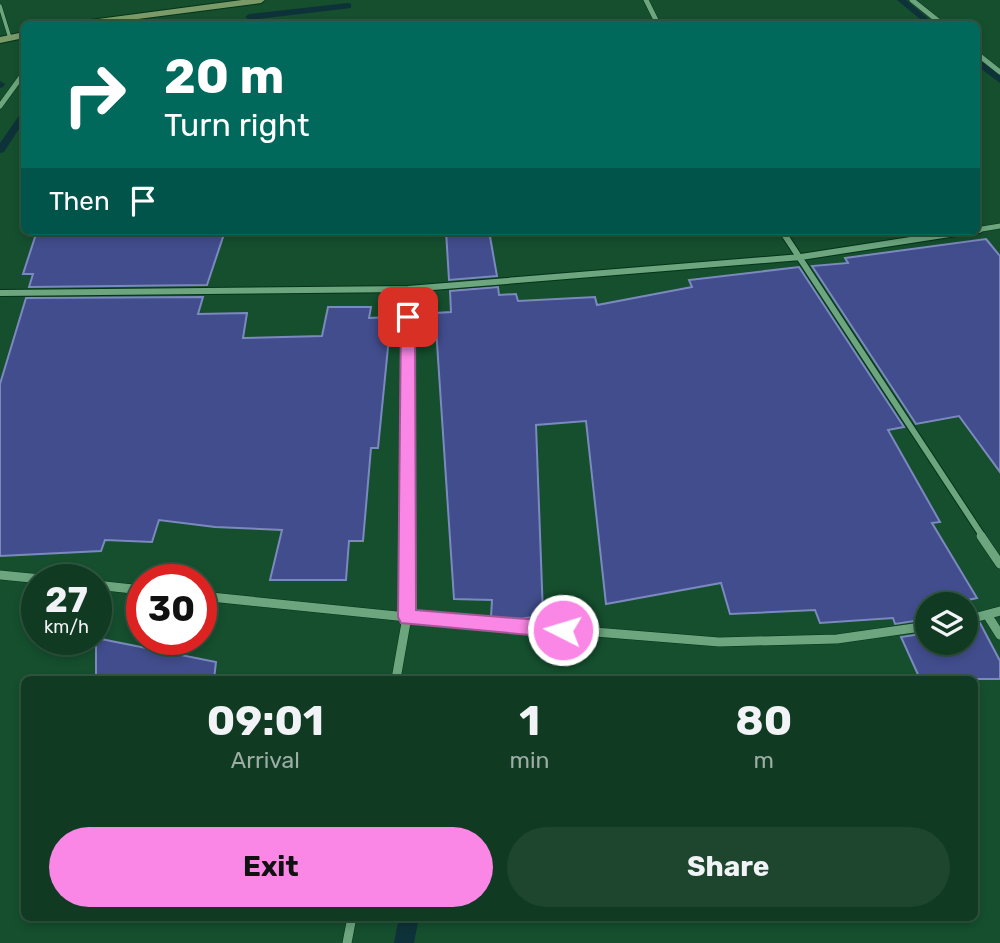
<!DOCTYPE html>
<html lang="en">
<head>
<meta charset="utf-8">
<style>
  body { margin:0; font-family:Rubik,sans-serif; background:#1e462f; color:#f1f3f6; height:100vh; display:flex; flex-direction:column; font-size:26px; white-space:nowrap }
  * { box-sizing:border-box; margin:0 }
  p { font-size:23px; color:#9cada5 }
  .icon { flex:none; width:38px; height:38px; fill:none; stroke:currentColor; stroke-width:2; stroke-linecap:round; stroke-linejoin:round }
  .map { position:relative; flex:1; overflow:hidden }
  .panel { position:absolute; left:21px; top:676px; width:957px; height:245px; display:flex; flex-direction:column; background:#103b22; border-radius:10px; box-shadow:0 4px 10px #0003,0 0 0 2px #305540 }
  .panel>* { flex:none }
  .banner { position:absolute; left:21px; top:21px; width:959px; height:214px; border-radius:10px; box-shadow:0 4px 10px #0003,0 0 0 2px #305540; background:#00695c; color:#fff; overflow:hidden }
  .tools { position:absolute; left:915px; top:592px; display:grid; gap:14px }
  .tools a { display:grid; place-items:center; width:63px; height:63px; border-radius:50%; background:#103b22; box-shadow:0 4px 10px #0003,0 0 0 2px #305540; font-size:35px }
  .speed { position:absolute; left:21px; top:564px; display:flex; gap:14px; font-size:35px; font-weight:700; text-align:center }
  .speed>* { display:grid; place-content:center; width:91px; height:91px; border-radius:50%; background:#103b22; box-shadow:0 4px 10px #0003,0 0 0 2px #305540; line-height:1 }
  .speed small { font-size:18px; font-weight:400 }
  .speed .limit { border:10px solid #d22; background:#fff; color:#111 }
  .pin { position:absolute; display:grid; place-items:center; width:60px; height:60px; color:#fff; margin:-30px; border-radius:14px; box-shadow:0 4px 10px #0006 }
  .me { position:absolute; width:77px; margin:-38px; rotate:275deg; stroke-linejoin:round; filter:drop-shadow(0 0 5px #0008) }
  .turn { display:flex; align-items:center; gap:24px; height:147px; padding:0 28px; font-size:32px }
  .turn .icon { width:91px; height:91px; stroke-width:2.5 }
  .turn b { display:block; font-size:49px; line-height:60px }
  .then { display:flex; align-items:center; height:66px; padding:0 28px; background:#0003; gap:14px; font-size:26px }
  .eta { display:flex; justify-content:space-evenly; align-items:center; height:119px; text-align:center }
  .eta b { font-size:42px; font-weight:700; line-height:49px }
  .action { display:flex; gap:14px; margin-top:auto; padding:14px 28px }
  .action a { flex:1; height:80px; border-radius:42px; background:#fa87e6; color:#111; font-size:28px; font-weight:700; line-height:80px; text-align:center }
  .action a+a { background:#1e462f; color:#f1f3f6 }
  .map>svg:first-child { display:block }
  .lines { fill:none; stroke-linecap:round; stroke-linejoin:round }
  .stream { fill:#0e3239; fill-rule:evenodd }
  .building { fill:#424d8d; stroke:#7c89bf; stroke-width:2 }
  .service-casing { stroke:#05331a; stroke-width:4.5 }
  .minor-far2-casing { stroke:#05331a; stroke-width:6 }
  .minor-far1-casing { stroke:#05331a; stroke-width:8 }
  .minor-casing { stroke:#05331a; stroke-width:10 }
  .secondary-casing { stroke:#05331a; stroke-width:2 }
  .service { stroke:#6ca57e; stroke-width:3.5 }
  .minor-far2 { stroke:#6ca57e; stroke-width:5 }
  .minor-far1 { stroke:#6ca57e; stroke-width:6 }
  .minor { stroke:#6ca57e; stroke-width:9 }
  .secondary { fill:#7a9b68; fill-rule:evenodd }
  .route { fill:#fa87e6; stroke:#a25896; stroke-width:2 }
</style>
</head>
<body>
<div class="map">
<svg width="1000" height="943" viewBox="0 0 1000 943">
  <rect width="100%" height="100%" fill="#154f2e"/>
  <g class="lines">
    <!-- stream -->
    <path class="stream" d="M897,0H906L935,24H926Z
      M348,3L351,4V8L249,20L245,17L249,14Z
      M976,57L1000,75V83L976,65Z
      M0,81L5,84L3,87L0,88Z
      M24,112V121L4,152L0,153V143L21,113Z
      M399,917H419L414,943H394Z"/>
  </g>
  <!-- building -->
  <path class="building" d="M37,231H225L207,285L29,287L33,274H23Z
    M446,231H489L497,276L449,280Z
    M986,239L1000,256V472L959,416L916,424L812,266L848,263L845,258Z
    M799,267L904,427L888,430L940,522L932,523L977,598L968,600L974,611L966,613V604H928V619L895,624L893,618L820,623L815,610L730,614L721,583L606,604L586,421L536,425L543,615L521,619L491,617L492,600L454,599L435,313L451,312L450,291L498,287L499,295L516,294L518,301L595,297L597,305L692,287L689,280Z
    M203,297L198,314L247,313L243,338L322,336L328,307H371L369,318L391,317L378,448H371L363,541H349L346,580H270L282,530L215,527L159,520L152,542L105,540L101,551L0,556V384L26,298Z
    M980,623L1000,661V679H920L901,637L928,633V642H966V627Z
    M96,638L216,662L214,679H96Z"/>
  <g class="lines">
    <!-- service casing -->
    <g class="service-casing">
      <path id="service" d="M0,6L10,38"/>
    </g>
    <!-- minor-far2 casing -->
    <g class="minor-far2-casing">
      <path id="minor-far2" d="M646,0L658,24
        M912,0L942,24
        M976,53L1000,72
        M0,106L24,73
        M976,230L1000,226"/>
    </g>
    <!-- minor-far1 casing -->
    <g class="minor-far1-casing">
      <path id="minor-far1" d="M976,230H979
        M782,231L983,537
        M0,293L408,289L801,257L969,231
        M407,537L408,289"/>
    </g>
    <!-- minor casing -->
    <g class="minor-casing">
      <path id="minor" d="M981,536L1000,564
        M0,575L41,579
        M96,585L142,590
        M201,596L407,617L719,642L837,639L928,626
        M988,616L1000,635
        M966,620L1000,611
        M396,679L407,617V536
        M347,943L352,917"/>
    </g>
    <!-- secondary casing -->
    <g class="secondary-casing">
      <path id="secondary" d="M242,0H265L261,3L99,24H79L83,21Z
        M24,32V38L0,43V37Z"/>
    </g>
    <!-- service -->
    <use href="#service" class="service"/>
    <!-- minor-far2 -->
    <use href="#minor-far2" class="minor-far2"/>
    <!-- minor-far1 -->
    <use href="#minor-far1" class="minor-far1"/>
    <!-- minor -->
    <use href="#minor" class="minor"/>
    <!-- secondary -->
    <use href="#secondary" class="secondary"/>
  </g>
  <!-- route -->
  <path class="route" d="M408,312L415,317L416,610L563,622L570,624L572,630L570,636L563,638L401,623L398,617L401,317Z"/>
</svg>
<div class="tools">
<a><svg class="icon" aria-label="layers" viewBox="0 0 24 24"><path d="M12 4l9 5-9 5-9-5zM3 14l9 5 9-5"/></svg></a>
</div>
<div class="speed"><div>27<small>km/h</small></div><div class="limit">30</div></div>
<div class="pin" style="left:408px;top:317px;background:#d93025"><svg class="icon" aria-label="arrive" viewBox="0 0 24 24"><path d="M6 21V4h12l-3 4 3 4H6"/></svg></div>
<svg class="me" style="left:563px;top:630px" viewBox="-20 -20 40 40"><circle r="17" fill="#fa87e6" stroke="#fff" stroke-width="3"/><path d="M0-11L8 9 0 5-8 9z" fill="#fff"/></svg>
<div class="banner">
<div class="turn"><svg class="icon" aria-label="right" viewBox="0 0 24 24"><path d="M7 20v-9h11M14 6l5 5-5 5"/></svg><div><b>20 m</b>Turn right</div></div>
<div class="then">Then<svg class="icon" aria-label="arrive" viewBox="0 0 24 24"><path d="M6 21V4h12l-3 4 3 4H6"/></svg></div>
</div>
<section class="panel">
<div class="eta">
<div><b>09:01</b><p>Arrival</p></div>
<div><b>1</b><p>min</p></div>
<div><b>80</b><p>m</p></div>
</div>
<div class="action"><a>Exit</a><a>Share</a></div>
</section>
</div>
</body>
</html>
